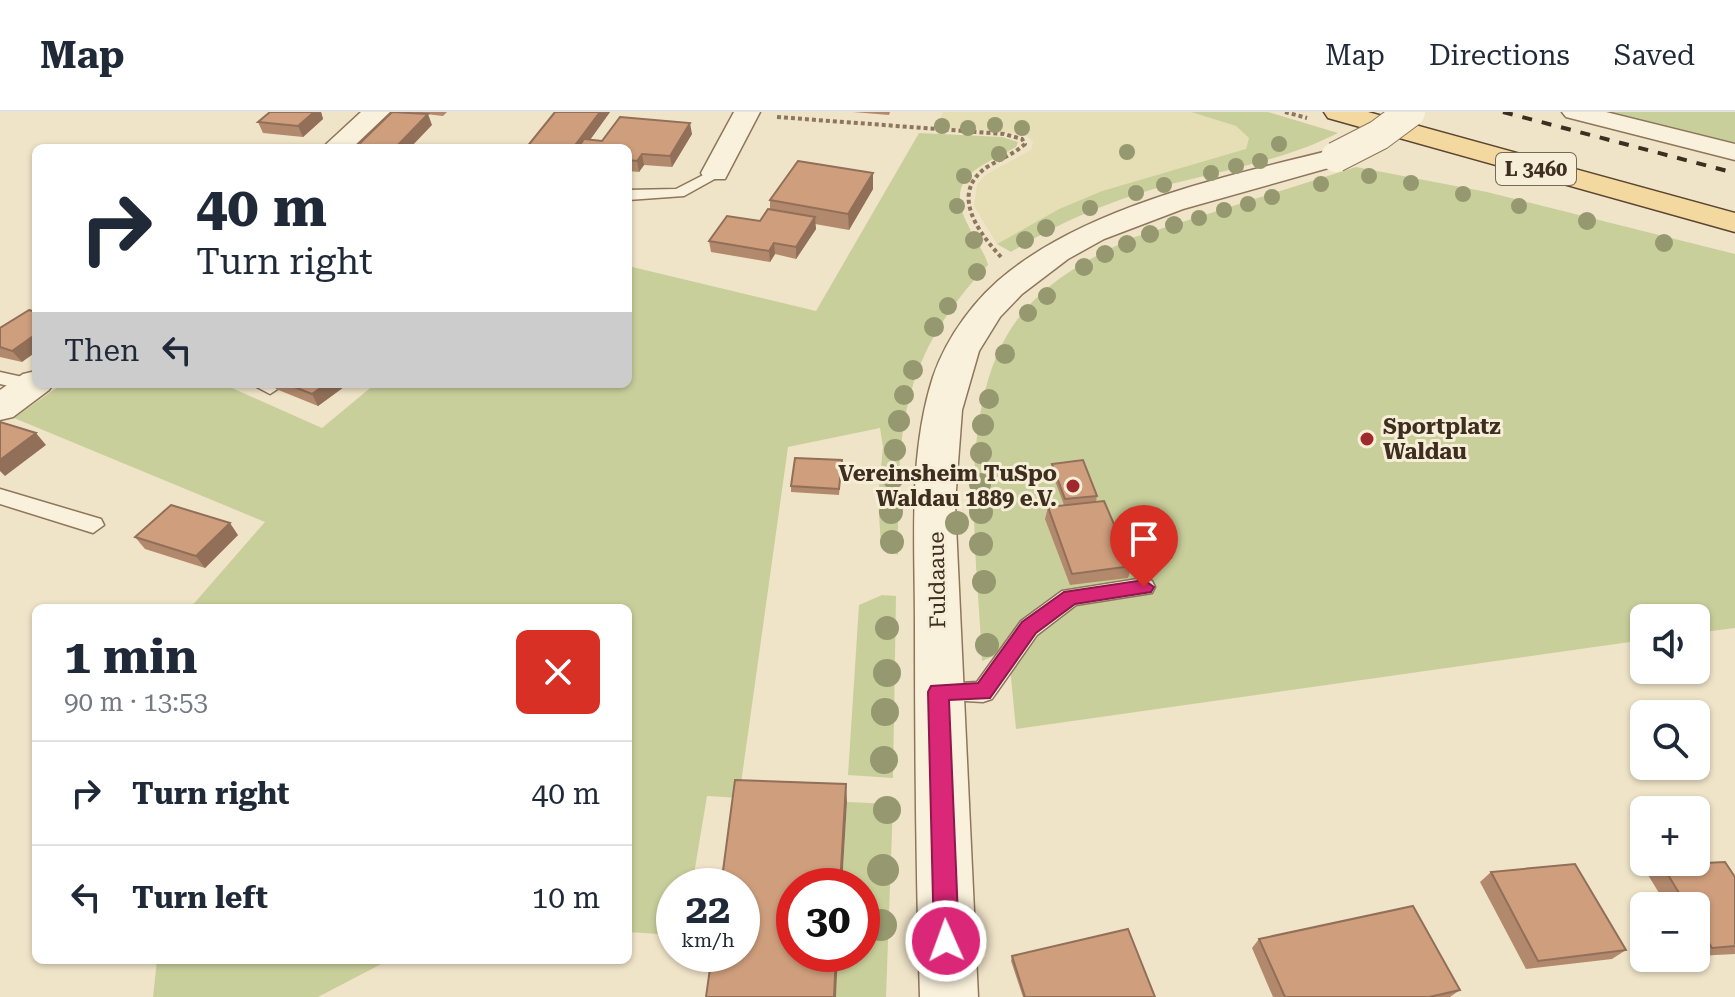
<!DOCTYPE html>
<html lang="en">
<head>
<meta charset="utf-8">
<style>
  body { margin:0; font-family:"Roboto Serif",serif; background:#f6f6f7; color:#1f2937; height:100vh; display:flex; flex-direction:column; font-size:30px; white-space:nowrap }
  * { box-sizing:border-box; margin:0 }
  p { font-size:26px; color:#747a83 }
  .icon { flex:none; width:44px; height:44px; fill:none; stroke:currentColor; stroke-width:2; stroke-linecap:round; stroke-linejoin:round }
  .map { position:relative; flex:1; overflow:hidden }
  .sheet { position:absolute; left:32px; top:492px; width:600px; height:360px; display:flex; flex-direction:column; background:#fff; border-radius:12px; box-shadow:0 2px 6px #0004 }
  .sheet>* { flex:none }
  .guide { position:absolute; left:32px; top:32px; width:600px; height:244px; border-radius:12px; box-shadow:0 2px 6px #0004; background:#fff; color:#1f2937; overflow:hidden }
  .buttons { position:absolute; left:1630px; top:492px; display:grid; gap:16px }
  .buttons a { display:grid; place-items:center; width:80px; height:80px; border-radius:12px; background:#fff; box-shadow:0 2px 6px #0004; font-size:40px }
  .speed { position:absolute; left:656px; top:756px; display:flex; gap:16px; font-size:40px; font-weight:700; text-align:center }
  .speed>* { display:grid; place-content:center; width:104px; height:104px; border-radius:50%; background:#fff; box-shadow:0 2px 6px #0004; line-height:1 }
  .speed small { font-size:20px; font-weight:400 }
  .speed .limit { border:12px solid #d22; background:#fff; color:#111 }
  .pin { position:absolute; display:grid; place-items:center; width:68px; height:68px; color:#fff; margin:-82px -34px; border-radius:50% 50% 50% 0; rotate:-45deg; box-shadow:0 0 8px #0007 }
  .pin .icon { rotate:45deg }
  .me { position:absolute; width:88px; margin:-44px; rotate:358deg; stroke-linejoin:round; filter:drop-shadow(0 0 6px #0008) }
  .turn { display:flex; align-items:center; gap:28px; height:168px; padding:0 32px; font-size:36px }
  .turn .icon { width:104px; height:104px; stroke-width:2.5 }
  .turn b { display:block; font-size:56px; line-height:68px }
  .then { display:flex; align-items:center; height:76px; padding:0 32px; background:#0003; gap:16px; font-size:30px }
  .round { display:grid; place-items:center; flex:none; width:84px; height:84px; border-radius:12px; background:#f6f6f7 }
  .headline { display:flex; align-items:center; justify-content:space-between; height:136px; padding:0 32px }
  h1 { font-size:48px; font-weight:700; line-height:60px }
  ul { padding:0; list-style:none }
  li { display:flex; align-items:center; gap:24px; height:104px; padding:0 32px; border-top:2px solid #e0e1e3 }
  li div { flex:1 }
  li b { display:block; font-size:30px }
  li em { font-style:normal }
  header { display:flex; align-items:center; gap:48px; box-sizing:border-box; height:112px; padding:0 40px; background:#fff; border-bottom:2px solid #e0e1e3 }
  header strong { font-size:38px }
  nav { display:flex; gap:44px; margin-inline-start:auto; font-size:28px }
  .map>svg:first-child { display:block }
  .farmland { fill:#e6deb5 }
  .green { fill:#c9cf9b }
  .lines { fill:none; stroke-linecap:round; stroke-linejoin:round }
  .service-casing { stroke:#8d765c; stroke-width:3 }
  .minor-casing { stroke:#8d765c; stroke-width:3 }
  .primary-casing { stroke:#5b4430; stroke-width:3 }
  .path { stroke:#8d765c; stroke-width:4; stroke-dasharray:4 3; stroke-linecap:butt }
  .service { fill:#faf1dc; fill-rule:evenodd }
  .minor { fill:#faf1dc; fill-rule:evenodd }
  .primary { fill:#f3d9a0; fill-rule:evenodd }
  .rail { stroke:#3d2e20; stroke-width:4; stroke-dasharray:10 10; stroke-linecap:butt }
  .minor-bridge-casing { stroke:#8d765c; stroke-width:32; stroke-linecap:butt }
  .minor-bridge { stroke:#faf1dc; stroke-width:30 }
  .tree { fill:#96986f }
  .wall { fill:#b2896c }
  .shaded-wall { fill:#916f58 }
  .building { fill:#cf9f7d; stroke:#916f58; stroke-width:2 }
  .route { fill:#db2777; stroke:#8e194d; stroke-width:2 }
  .poi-dot { fill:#9e2a2b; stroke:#f7eed8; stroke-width:3 }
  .labels { text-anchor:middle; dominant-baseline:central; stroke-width:6; stroke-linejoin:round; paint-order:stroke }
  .shield { fill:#f7eed8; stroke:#756857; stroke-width:2 }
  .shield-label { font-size:20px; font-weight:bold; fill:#3d2e20 }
  .poi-label { font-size:22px; font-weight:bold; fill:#3d2e20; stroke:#f7eed8; text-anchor:start }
  .street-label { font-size:22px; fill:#3d2e20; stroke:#f7eed8 }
</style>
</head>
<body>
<header>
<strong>Map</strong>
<nav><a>Map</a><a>Directions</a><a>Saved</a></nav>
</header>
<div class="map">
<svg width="1735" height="885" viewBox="0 0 1735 885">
  <rect width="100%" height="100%" fill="#f0e4c8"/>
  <!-- farmland -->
  <path class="farmland" d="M943,0H1191L1236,14L1249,26L1246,38L1102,79L1059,97L997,132L974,94L977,73L985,63L1031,38L1033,30L1027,24L1007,20L937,15Z"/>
  <!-- green -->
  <path class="green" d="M1191,0H1268L1338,21C1281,50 1218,59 1157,76C1104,91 1057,112 1011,140L997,132L1059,97L1102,79L1246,37L1249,26L1236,14Z
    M1607,0H1735V33Z
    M919,21L1002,25L1018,30L1016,35C981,55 943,64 968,113C974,127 984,138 988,153C898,248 898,319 898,443L881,434L878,386L883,335L880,316L788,335L739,686L707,684L692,774H674V823L628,820V496H190L265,410L14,306L62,272H223L322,316L375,272H628V154L816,199Z
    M1356,55L1487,80L1735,142V516L1696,521V506H1644V528L1016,617L1007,525L999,542L982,549C978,446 951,284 1024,199C1053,165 1095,143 1135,125Z
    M882,483L896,484L893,666L848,663L859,493Z
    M847,690L893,692L886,885H836L838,842H862V774H842Z
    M157,848H389L318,885H153Z"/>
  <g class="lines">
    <!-- service casing -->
    <g class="service-casing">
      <path id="service" d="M715,57L722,61L720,64L684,84L628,88V78L676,77Z
        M0,260L36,268L40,273L31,279L0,272Z
        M251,272H277L279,276L270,282Z
        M0,377L101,407L104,413L93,421L0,392Z
        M1144,466L1152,469L1155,475L1152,481L1076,493L1037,523L992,587L983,590L929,587L926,580L929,573L977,570L1021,509L1062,479Z"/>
    </g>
    <!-- minor casing -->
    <g class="minor-casing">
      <path id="minor" d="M361,0H390L352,36H322Z
        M734,0H760L725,67H705L701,61Z
        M1562,0H1606L1735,32V48L1566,5Z
        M1336,37L1346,39L1350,45L1346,51L1183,97L1104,127L1068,147L1022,182L1000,205L979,239L962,298L955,391L978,885H920C916,760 915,636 915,511C915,430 908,343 933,265C947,224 976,185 1010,159C1096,92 1231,63 1336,37Z
        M36,259V272H53L49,278L13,305L0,308V278L23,262Z"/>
    </g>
    <!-- primary casing -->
    <g class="primary-casing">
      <path id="primary" d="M1324,0H1368L1735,101V120L1328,6Z"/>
    </g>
    <!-- path -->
    <path class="path" d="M1285,0L1307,6
      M777,5L1004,22L1022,27L1025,32C1014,42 1000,47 987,55C949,81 978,120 1001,145"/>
    <!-- service -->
    <use href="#service" class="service"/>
    <!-- minor -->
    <use href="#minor" class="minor"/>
    <!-- primary -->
    <use href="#primary" class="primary"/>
    <!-- rail -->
    <path class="rail" d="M1503,0L1735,61"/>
    <!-- minor-bridge casing -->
    <g class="minor-bridge-casing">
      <path id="minor-bridge" d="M1336,45L1379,23L1410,0"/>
    </g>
    <!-- minor-bridge -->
    <use href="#minor-bridge" class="minor-bridge"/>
  </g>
  <!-- trees -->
  <g class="tree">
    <circle cx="995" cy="13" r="8"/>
    <circle cx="942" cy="14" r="8"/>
    <circle cx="968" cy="16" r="8"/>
    <circle cx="1022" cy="16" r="8"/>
    <circle cx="1279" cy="32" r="8"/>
    <circle cx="1127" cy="40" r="8"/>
    <circle cx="999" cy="42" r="8"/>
    <circle cx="1260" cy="49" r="8"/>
    <circle cx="1236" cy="54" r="8"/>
    <circle cx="1211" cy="61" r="8"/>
    <circle cx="964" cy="64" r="8"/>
    <circle cx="1369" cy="64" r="8"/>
    <circle cx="1411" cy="71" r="8"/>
    <circle cx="1321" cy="72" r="8"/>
    <circle cx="1164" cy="73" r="8"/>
    <circle cx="1136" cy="81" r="8"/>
    <circle cx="1463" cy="82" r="8"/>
    <circle cx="1272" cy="85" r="8"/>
    <circle cx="1248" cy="92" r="8"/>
    <circle cx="957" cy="94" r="8"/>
    <circle cx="1519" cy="94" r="8"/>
    <circle cx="1090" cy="96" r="8"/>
    <circle cx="1224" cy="98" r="8"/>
    <circle cx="1199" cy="106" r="8"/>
    <circle cx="1587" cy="109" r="9"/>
    <circle cx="1174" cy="113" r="9"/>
    <circle cx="1046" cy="116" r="9"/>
    <circle cx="1150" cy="122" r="9"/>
    <circle cx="974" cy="128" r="9"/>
    <circle cx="1025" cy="128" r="9"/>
    <circle cx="1664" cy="131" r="9"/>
    <circle cx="1127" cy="132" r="9"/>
    <circle cx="1105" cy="142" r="9"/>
    <circle cx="1084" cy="155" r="9"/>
    <circle cx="977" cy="160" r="9"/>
    <circle cx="1047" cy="184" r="9"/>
    <circle cx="948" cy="194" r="9"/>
    <circle cx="1028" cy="201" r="9"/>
    <circle cx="934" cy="215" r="10"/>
    <circle cx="1005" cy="242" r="10"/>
    <circle cx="913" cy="258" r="10"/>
    <circle cx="904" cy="283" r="10"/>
    <circle cx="989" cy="287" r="10"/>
    <circle cx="899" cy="309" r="11"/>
    <circle cx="983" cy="313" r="11"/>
    <circle cx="895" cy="338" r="11"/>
    <circle cx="981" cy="341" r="11"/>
    <circle cx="893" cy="366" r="11"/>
    <circle cx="980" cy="372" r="11"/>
    <circle cx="891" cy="400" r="12"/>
    <circle cx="981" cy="400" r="12"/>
    <circle cx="957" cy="411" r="12"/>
    <circle cx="892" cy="430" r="12"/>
    <circle cx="981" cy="432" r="12"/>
    <circle cx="984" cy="470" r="12"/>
    <circle cx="887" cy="516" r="12"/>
    <circle cx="987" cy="533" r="12"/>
    <circle cx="887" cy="561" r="14"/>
    <circle cx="885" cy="600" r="14"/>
    <circle cx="884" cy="648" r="14"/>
    <circle cx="887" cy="698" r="14"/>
    <circle cx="883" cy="758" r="16"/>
    <circle cx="881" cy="813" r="16"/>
  </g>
  <!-- wall -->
  <path class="wall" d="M270,0H321L323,7L303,25L263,21L258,10Z
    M409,0H447L443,4Z
    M555,0H610L590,28L602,29L692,22L672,55L644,53L639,60L628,59V36H526Z
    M853,0H890L889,3Z
    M873,77L849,118L815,112L816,117L796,147L775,142L770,150L711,140L709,129L760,109L770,97V88Z
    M0,216L22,250L0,245Z
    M273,272H348L318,294L276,277Z
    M842,348L839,383L791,380V374Z
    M1052,352L1097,384L1096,390L1132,454L1128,466L1070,473L1045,407L1048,395L1064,393L1051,358Z
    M238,423L205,456L145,437L135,425Z
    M1662,753L1735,765V842L1697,844L1696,794H1667L1648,763Z
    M1491,760L1626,838L1612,847L1526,857L1480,770Z
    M1259,827L1460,878L1450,885H1273L1252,836Z
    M1012,844L1155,885H1023L1011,849Z"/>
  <!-- shaded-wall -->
  <path class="shaded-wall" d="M314,0H321L323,7L303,25L298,14Z
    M600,0H610L584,36H573Z
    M428,2L432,13L410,36H395Z
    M690,11L692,22L672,55L670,44Z
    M642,42L644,53L639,60L637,49Z
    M873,61V77L849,118L848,102Z
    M815,105L816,117L796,147V135Z
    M774,131L775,142L770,150L769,139Z
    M36,222V240L22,250L12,239Z
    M326,272H348L318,294L312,282Z
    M36,321L46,333L5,364L0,359V348Z
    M230,411L238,423L205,456L196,444Z
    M846,672L847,690L842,774H840Z
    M836,842H838L836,885H834Z"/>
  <!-- building -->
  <path class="building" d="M270,0H314L298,14L258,10Z
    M392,0L428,2L395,36H355Z
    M555,0H600L573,36H526Z
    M620,5L690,11L670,44L642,42L637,49L628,48V36H578L584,27L602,29Z
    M798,49L873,61L848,102L770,88Z
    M768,97L815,105L796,135L774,131L769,139L709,129L727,104L760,109Z
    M29,198L36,200V222L12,239L0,235V216Z
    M287,272H326L312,282Z
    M0,310L36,321L0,348Z
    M795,346L842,348L839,377L791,374Z
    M1083,348L1097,384L1065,387L1052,352Z
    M1104,389L1132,454L1072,462L1048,395Z
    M171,393L230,411L196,444L135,425Z
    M735,668L846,672L840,774H794V842H836L834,885H706L712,842H742V774H721Z
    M1725,750L1735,765V834L1712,836L1696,809V794H1687L1662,753Z
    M1575,752L1626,838L1538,849L1491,760Z
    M1413,794L1460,878L1429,885H1285L1259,827Z
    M1128,817L1155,885H1025L1012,844Z"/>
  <!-- route -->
  <path class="route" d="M1144,468L1154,475L1151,480L1075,492L1036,521L990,586L949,588L959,829L955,837L946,841L938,837L934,829L928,580L931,574L978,571L1022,510L1064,480Z"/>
  <!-- markers -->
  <g class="poi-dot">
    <circle cx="1367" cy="327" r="8"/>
    <circle cx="1073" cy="374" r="8"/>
  </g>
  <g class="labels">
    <!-- shield labels -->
    <rect class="shield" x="1496" y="41" width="80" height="32" rx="6"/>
    <g class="shield-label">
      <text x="1536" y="57">L 3460</text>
    </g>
    <!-- poi labels -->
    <g class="poi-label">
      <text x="1383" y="314">Sportplatz<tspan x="1383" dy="25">Waldau</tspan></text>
      <text x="1057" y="361" text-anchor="end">Vereinsheim TuSpo<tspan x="1057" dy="25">Waldau 1889 e.V.</tspan></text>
    </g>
    <!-- street labels -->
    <g class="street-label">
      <text transform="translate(937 468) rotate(-91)">Fuldaaue</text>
    </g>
  </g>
</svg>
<div class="buttons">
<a><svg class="icon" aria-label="sound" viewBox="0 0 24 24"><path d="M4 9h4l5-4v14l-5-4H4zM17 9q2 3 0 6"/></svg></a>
<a><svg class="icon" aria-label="search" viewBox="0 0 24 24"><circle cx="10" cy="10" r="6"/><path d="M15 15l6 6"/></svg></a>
<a>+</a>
<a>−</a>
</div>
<div class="speed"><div>22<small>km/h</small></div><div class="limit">30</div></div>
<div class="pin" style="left:1144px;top:475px;background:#d93025"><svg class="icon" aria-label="arrive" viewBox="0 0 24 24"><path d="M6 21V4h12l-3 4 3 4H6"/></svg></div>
<svg class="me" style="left:946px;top:829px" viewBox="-20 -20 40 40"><circle r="17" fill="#db2777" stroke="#fff" stroke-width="3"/><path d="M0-11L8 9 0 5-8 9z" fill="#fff"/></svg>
<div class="guide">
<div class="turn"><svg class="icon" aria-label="right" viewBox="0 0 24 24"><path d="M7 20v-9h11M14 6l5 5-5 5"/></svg><div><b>40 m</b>Turn right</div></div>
<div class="then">Then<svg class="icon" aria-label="left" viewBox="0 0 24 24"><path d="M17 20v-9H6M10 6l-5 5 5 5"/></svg></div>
</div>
<section class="sheet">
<div class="headline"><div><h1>1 min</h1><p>90 m · 13:53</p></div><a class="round" style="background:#d93025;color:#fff"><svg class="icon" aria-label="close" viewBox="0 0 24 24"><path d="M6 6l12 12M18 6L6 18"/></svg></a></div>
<ul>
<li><svg class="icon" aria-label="right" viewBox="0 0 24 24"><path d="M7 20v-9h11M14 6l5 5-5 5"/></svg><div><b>Turn right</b></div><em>40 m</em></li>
<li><svg class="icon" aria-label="left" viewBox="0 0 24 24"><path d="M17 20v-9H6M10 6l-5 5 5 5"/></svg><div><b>Turn left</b></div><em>10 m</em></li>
</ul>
</section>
</div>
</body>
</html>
